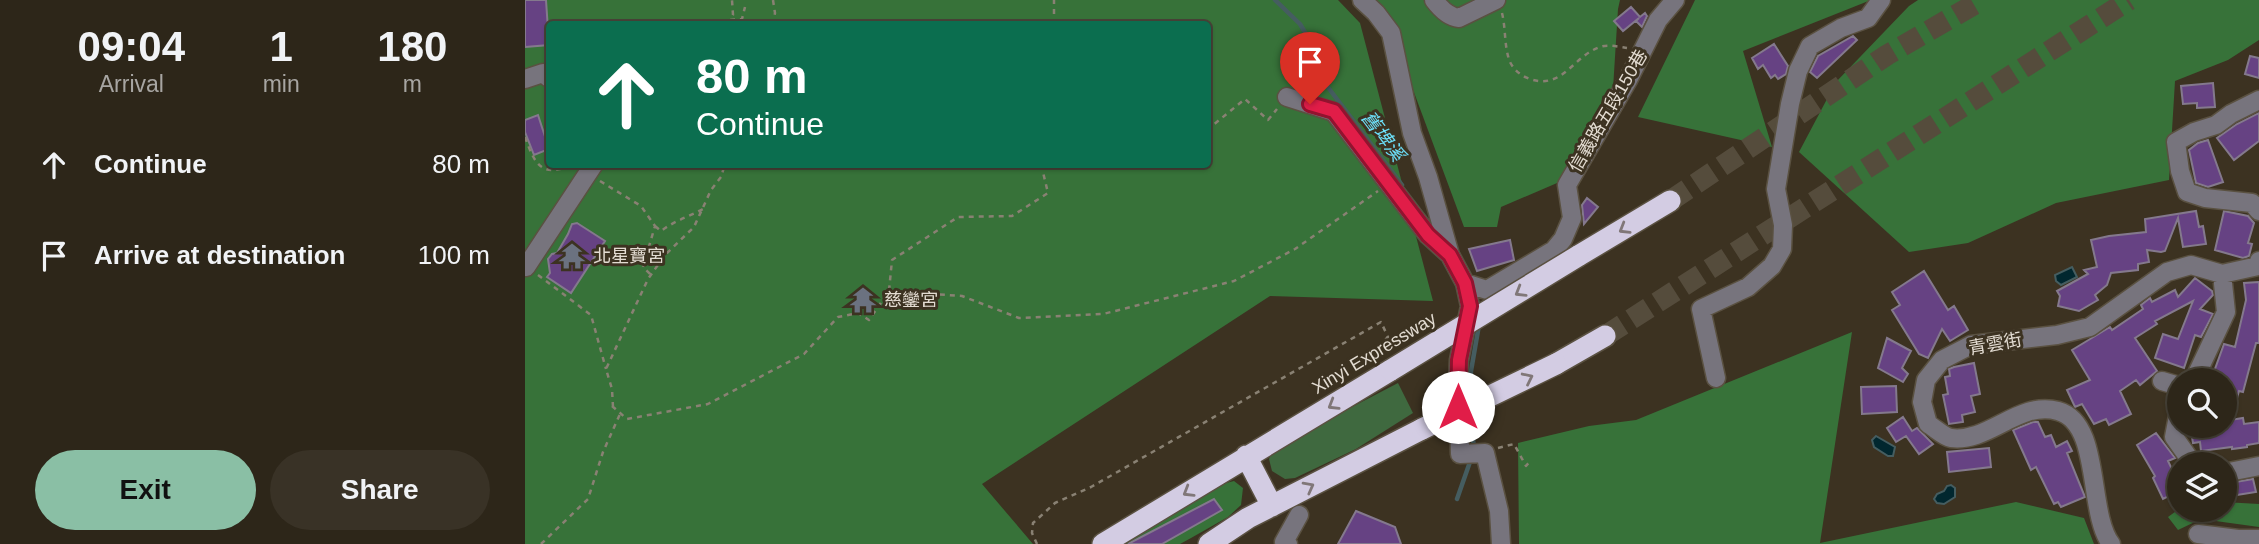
<!DOCTYPE html>
<html lang="en">
<head>
<meta charset="utf-8">
<style>
  body { margin:0; font-family:Helvetica,"Noto Sans TC",sans-serif; background:#393226; color:#f1f3f6; height:100vh; display:flex; flex-direction:column; font-size:26px; white-space:nowrap }
  * { box-sizing:border-box; margin:0 }
  p { font-size:23px; color:#a7a5a2 }
  .icon { flex:none; width:38px; height:38px; fill:none; stroke:currentColor; stroke-width:2; stroke-linecap:round; stroke-linejoin:round }
  .map { position:relative; flex:1; overflow:hidden }
  .details { display:flex; flex-direction:column; background:#2d2619; width:525px }
  .details>* { flex:none }
  .hud { position:absolute; left:21px; top:21px; width:665px; height:147px; border-radius:7px; box-shadow:0 2px 5px #0004,0 0 0 2px #484338; background:#0b6e4f; color:#fff; overflow:hidden }
  .tools { position:absolute; left:1642px; top:368px; display:grid; gap:14px }
  .tools a { display:grid; place-items:center; width:70px; height:70px; border-radius:50%; background:#2d2619; box-shadow:0 2px 5px #0004,0 0 0 2px #484338; font-size:35px }
  .pin { position:absolute; display:grid; place-items:center; width:60px; height:60px; color:#fff; margin:-72px -30px; border-radius:50% 50% 50% 0; rotate:-45deg; box-shadow:0 0 7px #0007 }
  .pin .icon { rotate:45deg }
  .me { position:absolute; width:77px; margin:-38px; rotate:0deg; stroke-linejoin:round; filter:drop-shadow(0 0 5px #0008) }
  .turn { display:flex; align-items:center; gap:24px; height:147px; padding:0 35px; font-size:32px }
  .turn .icon { width:91px; height:91px; stroke-width:2.5 }
  .turn b { display:block; font-size:49px; line-height:60px }
  .eta { display:flex; justify-content:space-evenly; align-items:center; height:119px; text-align:center }
  .eta b { font-size:42px; font-weight:600; line-height:49px }
  .action { display:flex; gap:14px; margin-top:auto; padding:14px 35px }
  .action a { flex:1; height:80px; border-radius:42px; background:#8abfa5; color:#111; font-size:28px; font-weight:600; line-height:80px; text-align:center }
  .action a+a { background:#393226; color:#f1f3f6 }
  ul { padding:0; list-style:none }
  li { display:flex; align-items:center; gap:21px; height:91px; padding:0 35px }
  li div { flex:1 }
  li b { display:block; font-size:26px }
  li em { font-style:normal }
  main { display:flex; flex:1; min-height:0 }
  .map>svg:first-child { display:block }
  .green { fill:#3f693f }
  .forest { fill:#377239; fill-rule:evenodd }
  .water { fill:#01272f; stroke:#455d60; stroke-width:2 }
  .lines { fill:none; stroke-linecap:round; stroke-linejoin:round }
  .stream { stroke:#455d60; stroke-width:4.5 }
  .building { fill:#664283; stroke:#84798d; stroke-width:2 }
  .highway-tunnel { stroke:#554c3c; stroke-width:21; stroke-dasharray:21 10; stroke-linecap:butt }
  .minor-casing { stroke:#5a5141; stroke-width:21 }
  .highway-casing { stroke:#5a5141; stroke-width:24 }
  .path { stroke:#898173; stroke-width:2.5; stroke-dasharray:5 5; stroke-linecap:butt }
  .minor { stroke:#77747d; stroke-width:18 }
  .highway { stroke:#d3cce3; stroke-width:21 }
  .highway-bridge-casing { stroke:#5a5141; stroke-width:24; stroke-linecap:butt }
  .highway-bridge { stroke:#d3cce3; stroke-width:21 }
  .oneway { stroke:#807778 }
  .route-casing { stroke:#92132f; stroke-width:18 }
  .route { stroke:#e11d48; stroke-width:12 }
  .labels { text-anchor:middle; dominant-baseline:central; stroke-width:6; stroke-linejoin:round; paint-order:stroke }
  .street-label { font-size:18px; fill:#e3dcd2; stroke:#3c3221 }
  .poi-label { font-size:18px; fill:#e3dcd2; stroke:#3c3221; text-anchor:start }
  .water-label { font-size:19px; font-style:italic; fill:#6ce0fa; stroke:#3c3221 }
</style>
</head>
<body>
<main>
<section class="details">
<div class="eta">
<div><b>09:04</b><p>Arrival</p></div>
<div><b>1</b><p>min</p></div>
<div><b>180</b><p>m</p></div>
</div>
<ul>
<li><svg class="icon" aria-label="ahead" viewBox="0 0 24 24"><path d="M12 20V5M6 11l6-6 6 6"/></svg><div><b>Continue</b></div><em>80 m</em></li>
<li><svg class="icon" aria-label="arrive" viewBox="0 0 24 24"><path d="M6 21V4h12l-3 4 3 4H6"/></svg><div><b>Arrive at destination</b></div><em>100 m</em></li>
</ul>
<div class="action"><a>Exit</a><a>Share</a></div>
</section>
<div class="map">
<svg width="1734" height="544" viewBox="0 0 1734 544">
  <rect width="100%" height="100%" fill="#3c3221"/>
  <!-- green -->
  <path class="green" d="M873,383L888,413L831,449L770,478L760,479L747,471L744,459L747,452L758,443Z"/>
  <!-- forest -->
  <path class="forest" d="M0,0H813L835,23L908,301L745,296L457,484L508,544H0ZM24,24H682V164H24Z
    M851,0H1095L1093,9L1087,105L1053,174L976,207L972,227H939L858,9Z
    M1170,0H1346L1218,51L1247,147L1113,117Z
    M1393,0H1734V40L1703,60L1650,81L1644,180L1531,203L1443,243L1384,252L1274,152L1311,82L1384,6Z
    M1327,332L1295,543L1491,502L1559,518L1569,544H994L993,443L1064,426L1111,420Z
    M709,481L718,488L716,505L703,517L666,538L655,544H602L600,540L693,485Z
    M1699,502L1734,504V527L1676,519L1653,530L1643,517L1654,509H1699Z"/>
  <!-- water -->
  <path class="water" d="M1547,267L1552,277L1536,285L1531,281L1530,275Z
    M1351,436L1370,447L1368,456H1363L1349,447L1347,440Z
    M1426,485L1430,488V497L1419,504L1412,503L1409,499L1412,494L1419,491L1422,486Z"/>
  <g class="lines">
    <!-- stream -->
    <path class="stream" d="M750,0L775,24L787,44L802,86L877,185
      M945,399L946,371L954,325
      M945,411L949,448
      M932,499L946,459"/>
  </g>
  <!-- building -->
  <path class="building" d="M0,0H21L24,45L0,47Z
    M1106,7L1115,17L1120,13L1122,16L1117,27L1111,21L1114,18L1098,31L1089,21Z
    M1328,36L1332,40L1292,78L1285,72L1293,56Z
    M1249,44L1263,66L1261,74L1253,79L1250,75L1246,78L1238,65L1233,69L1227,58Z
    M1725,56L1734,58V78L1720,74Z
    M1688,83L1690,107L1672,108V103L1658,104L1656,86Z
    M1734,113V141L1709,160L1692,138L1712,124Z
    M13,115L24,149L9,155L0,132V120Z
    M1683,140L1698,182L1683,187L1671,183L1664,150L1673,143Z
    M1062,198L1073,207L1059,224L1057,205Z
    M1671,211L1674,227L1678,226L1681,244L1658,247L1653,218L1640,251L1636,252L1622,250L1624,262L1613,264V270L1586,273L1582,285L1570,295L1573,300L1554,311L1533,306L1535,296L1532,291L1563,274L1559,270L1572,267L1566,240L1584,236L1621,232L1620,219Z
    M1699,211L1723,216L1729,223L1723,243L1727,244L1724,256L1718,258L1690,250Z
    M52,223L80,241L46,293L22,277L25,273L23,259L27,254L32,253L43,234L47,224Z
    M985,240L989,260L952,271L944,249Z
    M1399,271L1423,310L1429,306L1443,330L1425,341L1417,329L1403,358L1394,354L1367,310L1375,305L1367,292Z
    M1670,278L1687,291L1688,295L1675,309L1688,314L1676,337L1670,335L1659,368L1630,358L1638,334L1653,339L1668,301L1630,321L1632,324L1610,338L1632,371L1615,385L1611,380L1595,391L1606,414L1584,425L1581,419L1569,424L1557,404L1550,407L1542,390L1565,380L1547,350L1585,327L1587,330L1618,309L1616,305L1625,298L1627,302L1650,290L1653,297Z
    M1734,282V343H1731L1718,392L1714,391L1711,402L1699,399V380H1686L1699,344L1710,347L1721,300L1719,283Z
    M1362,338L1386,351L1377,368L1383,374L1378,382L1353,368Z
    M1449,363L1455,394L1446,396L1450,412L1437,415L1438,422L1424,424L1418,395L1423,394L1420,377L1425,376L1424,369L1429,367Z
    M1371,386L1372,412L1337,414L1336,387Z
    M1378,417L1387,431L1392,428L1408,444L1394,454L1381,436L1371,442L1362,428Z
    M1718,418L1719,424L1734,422V443L1722,445V447L1707,449V447L1676,451L1675,442L1668,443L1666,431L1699,425V421Z
    M1508,422H1513L1520,437L1526,435L1531,447L1542,441L1547,451L1542,453L1560,497L1536,507L1533,502L1529,504L1511,467L1506,470L1488,430Z
    M1631,433L1650,458L1643,461L1654,484V491L1638,499L1628,478L1630,476L1612,445Z
    M1464,448L1466,467L1424,472L1422,452Z
    M1728,479L1731,492L1699,497V484Z
    M689,499L697,510L637,544H603Z
    M831,511L870,527L876,544H813Z"/>
  <g class="lines">
    <!-- highway-tunnel -->
    <path class="highway-tunnel" d="M1145,201L1362,55L1457,0
      M1080,336L1604,0"/>
    <!-- minor casing -->
    <g class="minor-casing">
      <path id="minor" d="M837,0L851,13L866,33L887,133L903,177L925,255L940,283L945,306L934,360L933,384L935,454L960,453L974,511L976,544
        M909,0C915,8 924,17 934,18L971,0
        M0,79L18,73L24,78
        M762,97L809,112L903,235L925,255
        M1734,100L1706,114L1691,125L1669,132L1651,142L1655,171L1662,192L1680,198L1727,203L1734,211
        M1,267L69,164
        M940,283L962,290L1029,250L1038,239L1047,218L1042,185L1103,80L1133,20L1150,0
        M1191,378L1176,309L1223,287L1247,266L1257,249L1258,225L1251,189L1265,104L1273,71L1285,46L1316,28L1343,18L1356,0
        M1669,380L1701,312L1697,274
        M1637,381L1654,386
        M1654,411L1649,437L1668,464
        M1699,473L1734,466
        M1673,534L1713,539H1734
        M763,544L759,542L774,515
        M1586,544C1562,512 1577,423 1533,411C1494,400 1464,443 1426,438C1419,437 1410,428 1403,424L1397,402L1401,380L1417,360L1446,345L1532,335L1565,327L1642,272L1666,265L1697,274L1733,266L1734,261"/>
    </g>
    <!-- highway casing -->
    <g class="highway-casing">
      <path id="highway" d="M1053,256L1145,201
        M1031,364L1080,336
        M721,456L747,506
        M578,544L866,370
        M684,544L723,518L897,429"/>
    </g>
    <!-- path -->
    <path class="path" d="M248,0L250,13L248,24
      M977,13C981,29 979,47 985,62C989,70 996,76 1005,79C1038,90 1048,56 1075,47C1083,44 1095,47 1102,48
      M205,20L217,19L220,7
      M203,24L208,15L207,0
      M529,24V0
      M682,130L720,99L743,120L752,109
      M0,137C10,165 17,179 49,164
      M75,181L116,206L130,226L118,267L126,275
      M130,226L136,231C149,221 163,217 178,209
      M13,275L66,315L81,369
      M365,291L437,296L494,318L578,314L709,281L770,249L853,191
      M87,406L102,419L183,404L279,354L313,317L333,313L344,320L364,291L367,260L433,217L487,216L523,193L516,164
      M88,407L87,389L81,369L123,279L140,255L169,227L186,190L196,177L200,164
      M973,448L989,444L1001,466L1006,460
      M16,544L63,499L78,452L95,414
      M512,544L507,533L508,523L530,503L566,487L856,322L863,337L842,357L846,362"/>
    <!-- minor -->
    <use href="#minor" class="minor"/>
    <!-- highway -->
    <use href="#highway" class="highway"/>
    <!-- highway-bridge casing -->
    <g class="highway-bridge-casing">
      <path id="highway-bridge" d="M866,370L1053,256
        M897,429L1031,364"/>
    </g>
    <!-- highway-bridge -->
    <use href="#highway-bridge" class="highway-bridge"/>
  </g>
  <!-- one-way arrows -->
  <defs><path id="oneway-chevron" d="M-2-3.5L2.5 0L-2 3.5" fill="none" stroke-width="1.6" stroke-linecap="round" stroke-linejoin="round" transform="scale(1.75)"/></defs>
  <g class="oneway">
    <use href="#oneway-chevron" transform="translate(1099 229) rotate(149)"/>
    <use href="#oneway-chevron" transform="translate(995 292) rotate(149)"/>
    <use href="#oneway-chevron" transform="translate(1003 378) rotate(-26)"/>
    <use href="#oneway-chevron" transform="translate(808 405) rotate(149)"/>
    <use href="#oneway-chevron" transform="translate(784 487) rotate(-28)"/>
    <use href="#oneway-chevron" transform="translate(663 492) rotate(149)"/>
  </g>
  <g class="lines">
    <!-- route casing -->
    <g class="route-casing">
      <path id="route" d="M785,104L809,111L903,235L925,255L940,283L945,306L934,360L933,407"/>
    </g>
    <!-- route -->
    <use href="#route" class="route"/>
  </g>
  <!-- icons -->
  <defs>
    <g id="temple-bare" transform="scale(2.1)"><path d="M0-6L5-2H3V0L6.5 2.5H4V6H1.5V3h-3V6H-4V2.5H-6.5L-3 0V-2H-5Z" fill="#6b7280" stroke="#3c3221" stroke-width="2.5" paint-order="stroke"/></g>
  </defs>
  <g fill-rule="evenodd">
    <use href="#temple-bare" x="47" y="256"/>
    <use href="#temple-bare" x="338" y="300"/>
  </g>
  <g class="labels">
    <!-- street labels -->
    <g class="street-label">
      <text transform="translate(1083 111) rotate(-60)">信義路五段150巷</text>
      <text transform="translate(1470 344) rotate(-10)">青雲街</text>
      <text transform="translate(849 353) rotate(-31)">Xinyi Expressway</text>
    </g>
    <!-- poi labels -->
    <g class="poi-label">
      <text x="68" y="256">北星寶宮</text>
      <text x="359" y="300">慈鑾宮</text>
    </g>
    <!-- water labels -->
    <g class="water-label">
      <text transform="translate(858 136) rotate(53)">舊埤溪</text>
    </g>
  </g>
</svg>
<div class="tools">
<a><svg class="icon" aria-label="search" viewBox="0 0 24 24"><circle cx="10" cy="10" r="6"/><path d="M15 15l6 6"/></svg></a>
<a><svg class="icon" aria-label="layers" viewBox="0 0 24 24"><path d="M12 4l9 5-9 5-9-5zM3 14l9 5 9-5"/></svg></a>
</div>
<div class="pin" style="left:785px;top:104px;background:#d93025"><svg class="icon" aria-label="arrive" viewBox="0 0 24 24"><path d="M6 21V4h12l-3 4 3 4H6"/></svg></div>
<svg class="me" style="left:933px;top:407px" viewBox="-20 -20 40 40"><circle r="19" fill="#fff"/><path d="M0-13L10 11 0 6-10 11z" fill="#e11d48"/></svg>
<div class="hud">
<div class="turn"><svg class="icon" aria-label="ahead" viewBox="0 0 24 24"><path d="M12 20V5M6 11l6-6 6 6"/></svg><div><b>80 m</b>Continue</div></div>
</div>
</div>
</main>
</body>
</html>
